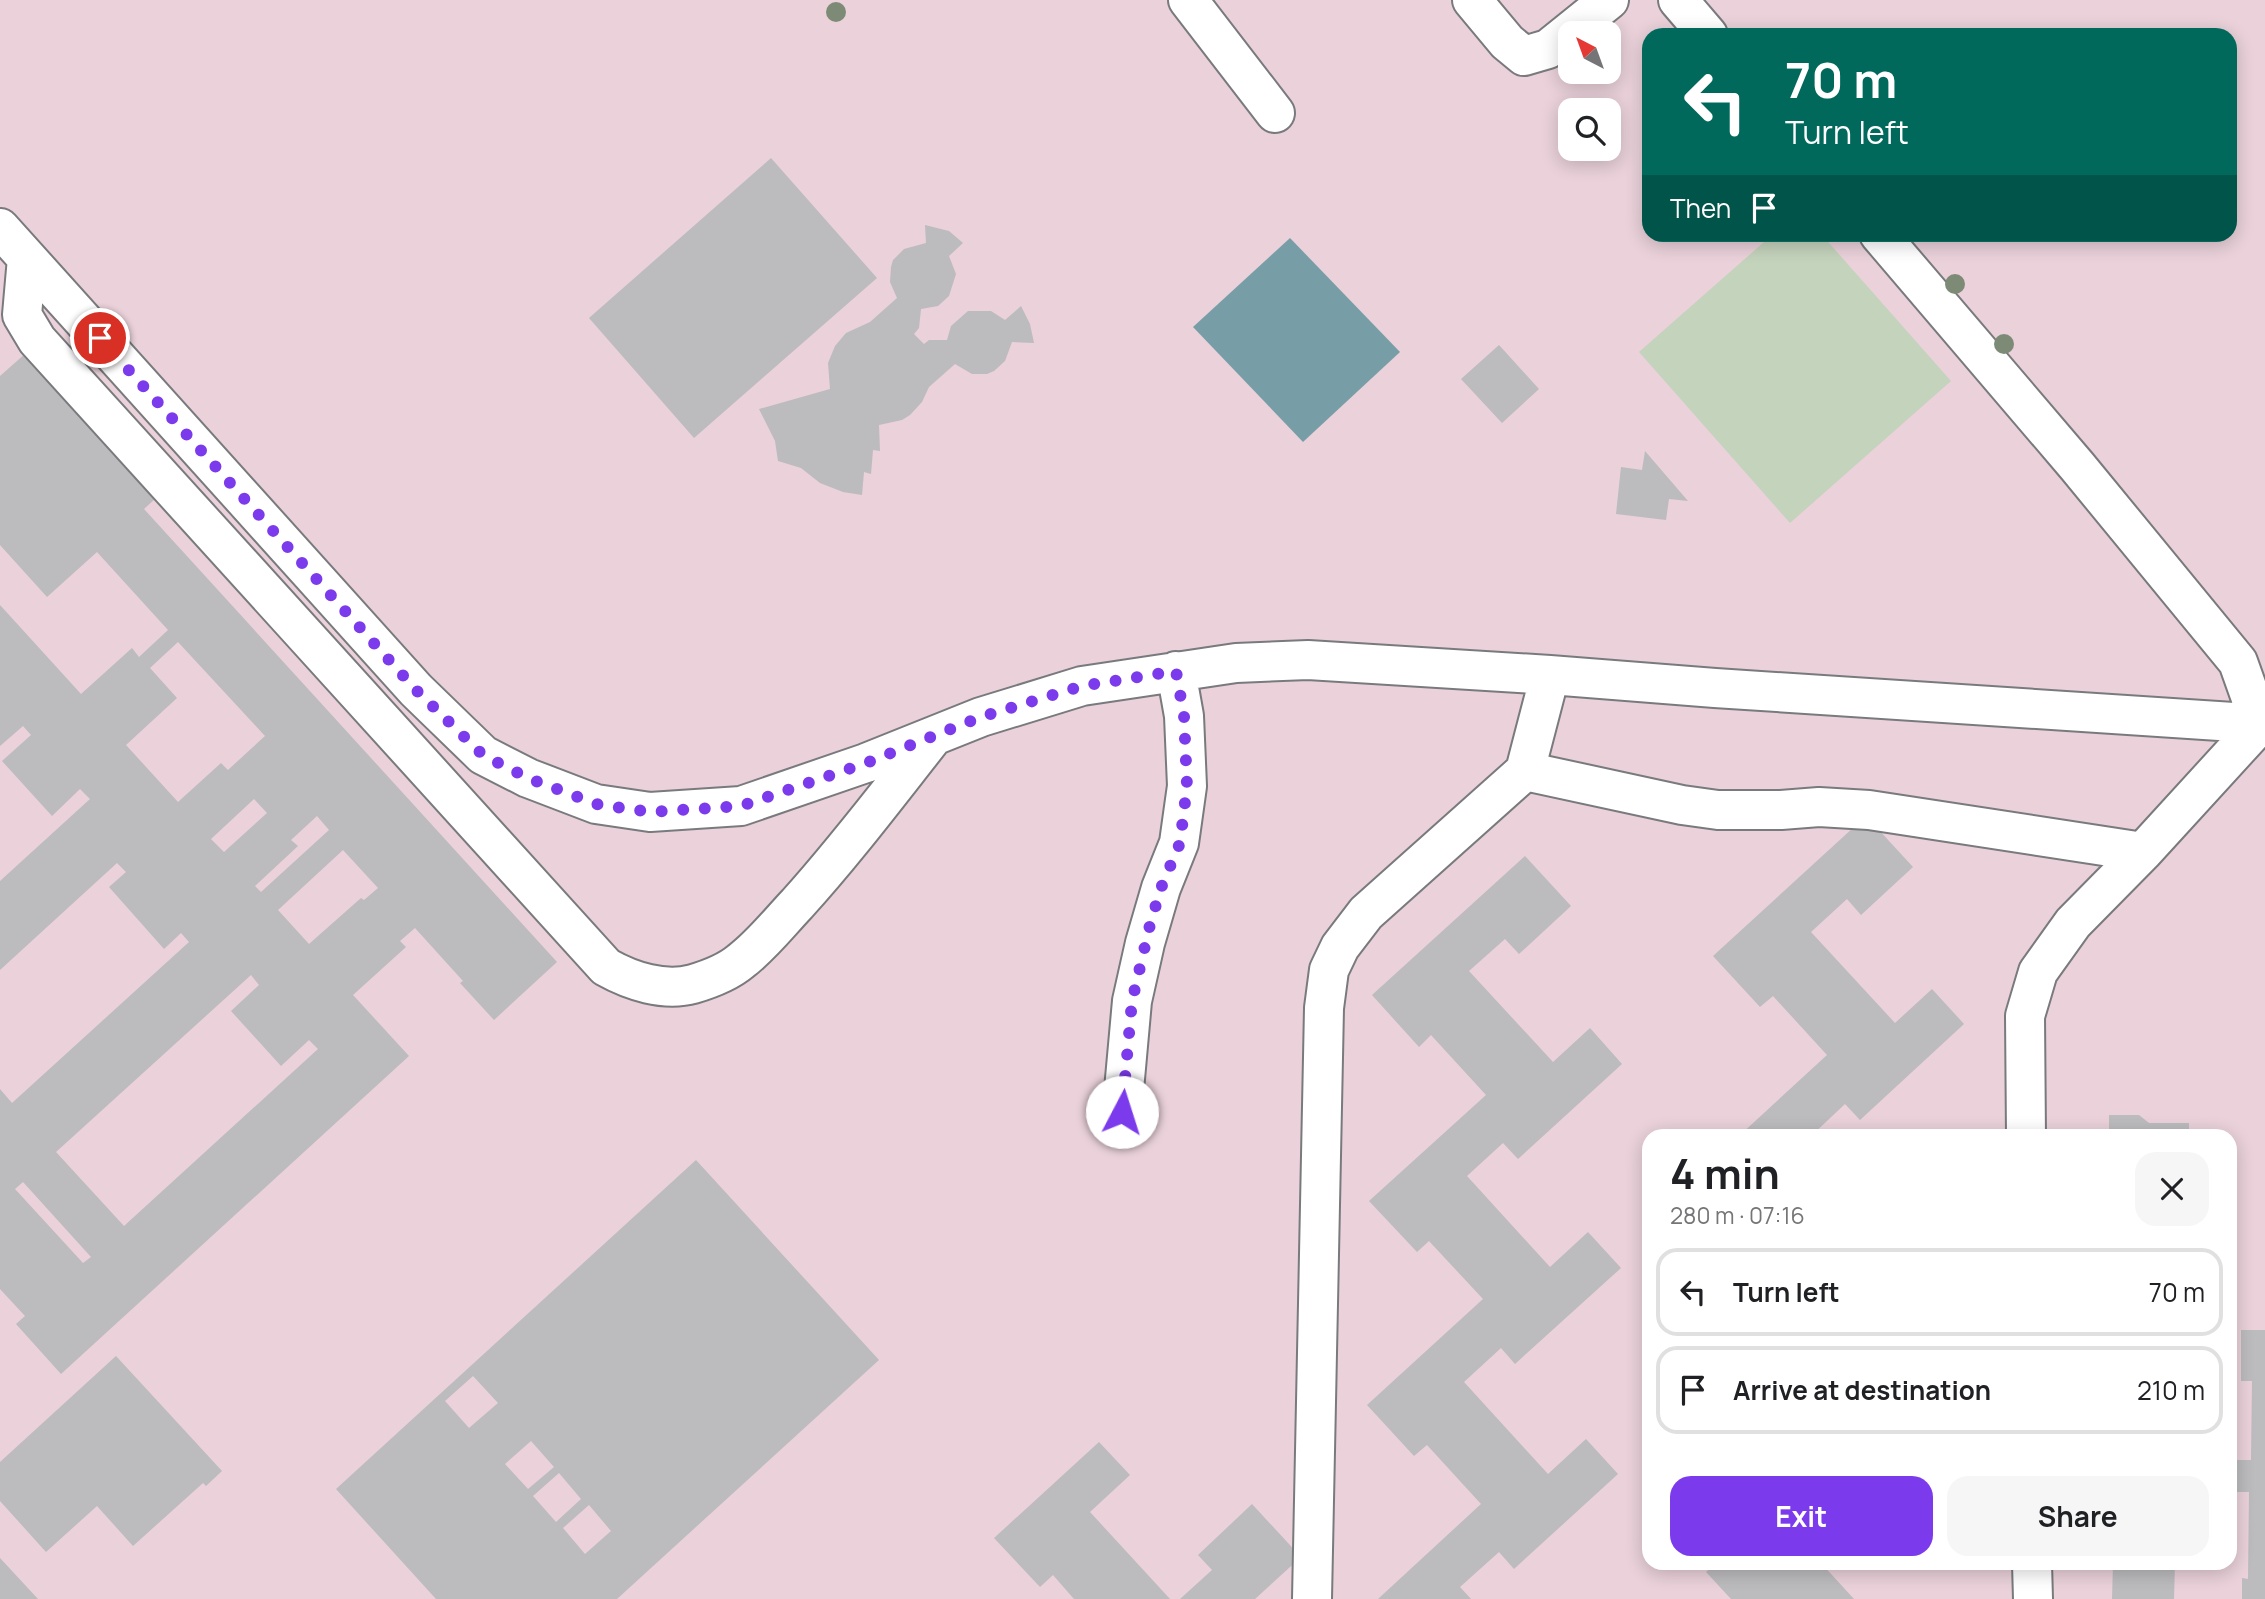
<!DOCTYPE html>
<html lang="en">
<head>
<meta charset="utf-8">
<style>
  body { margin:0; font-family:Manrope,sans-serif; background:#f6f6f6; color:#202124; height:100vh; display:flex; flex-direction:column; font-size:26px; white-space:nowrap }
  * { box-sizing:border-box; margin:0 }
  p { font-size:23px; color:#757577 }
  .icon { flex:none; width:38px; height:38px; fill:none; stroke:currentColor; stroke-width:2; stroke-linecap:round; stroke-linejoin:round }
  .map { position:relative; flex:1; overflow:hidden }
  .sheet { position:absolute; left:1642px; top:1129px; width:595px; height:441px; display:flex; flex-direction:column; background:#fff; border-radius:21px; box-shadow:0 4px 18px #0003 }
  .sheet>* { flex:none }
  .banner { position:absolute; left:1642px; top:28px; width:595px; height:214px; border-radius:21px; box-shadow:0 4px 18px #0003; background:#00695c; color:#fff; overflow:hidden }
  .needle { width:46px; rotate:319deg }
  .fabs { position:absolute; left:1558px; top:21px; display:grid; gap:14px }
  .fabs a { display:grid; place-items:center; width:63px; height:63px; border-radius:14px; background:#fff; box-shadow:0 4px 18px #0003; font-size:35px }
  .pin { position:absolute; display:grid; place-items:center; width:60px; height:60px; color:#fff; margin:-30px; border:4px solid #fff; border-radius:50%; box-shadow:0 2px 7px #0007 }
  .me { position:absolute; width:77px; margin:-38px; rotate:5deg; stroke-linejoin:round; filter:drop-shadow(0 0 5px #0008) }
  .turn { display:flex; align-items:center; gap:24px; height:147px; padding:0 28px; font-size:32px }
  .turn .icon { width:91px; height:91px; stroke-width:2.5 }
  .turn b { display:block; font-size:49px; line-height:60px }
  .then { display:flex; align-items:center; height:66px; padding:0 28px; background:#0003; gap:14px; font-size:26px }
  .round { display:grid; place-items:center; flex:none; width:74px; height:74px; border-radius:21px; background:#f6f6f6 }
  .summary { display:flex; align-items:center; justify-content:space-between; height:119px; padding:0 28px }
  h1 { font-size:42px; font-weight:700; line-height:52px }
  .button { display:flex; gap:14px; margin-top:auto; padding:14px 28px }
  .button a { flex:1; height:80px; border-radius:21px; background:#7c3aed; color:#fff; font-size:28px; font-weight:700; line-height:80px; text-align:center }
  .button a+a { background:#f6f6f6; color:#202124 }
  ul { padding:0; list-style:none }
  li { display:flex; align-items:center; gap:21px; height:88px; margin:0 14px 10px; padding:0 14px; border:4px solid #e0e0e0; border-radius:21px }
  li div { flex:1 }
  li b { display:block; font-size:26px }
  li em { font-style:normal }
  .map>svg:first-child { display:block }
  .education { fill:#ead1da; fill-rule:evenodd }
  .green { fill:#c4d3bc }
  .water { fill:#779ea7 }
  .building { fill:#bcbbbe; fill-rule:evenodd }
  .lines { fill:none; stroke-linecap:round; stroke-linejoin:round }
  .minor-casing { stroke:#797a7d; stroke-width:42 }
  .minor { stroke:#fff; stroke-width:38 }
  .tree { fill:#7d8b76 }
  .route { stroke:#7c3aed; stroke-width:12; stroke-dasharray:0 21.6 }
</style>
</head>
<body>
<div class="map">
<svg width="2265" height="1599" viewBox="0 0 2265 1599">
  <rect width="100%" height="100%" fill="#e2e2e6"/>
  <!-- education -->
  <path class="education" d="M0,0H2265V1599H0ZM1570,33H1608V72H1570ZM1648,35H2230V234H1648ZM1570,110H1608V149H1570ZM1648,1136H2230V1563H1648Z"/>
  <!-- green -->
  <path class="green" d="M1772,235H1822L1951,381L1790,523L1639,352Z"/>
  <!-- water -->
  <path class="water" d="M1290,238L1400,352L1303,442L1193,327Z"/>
  <!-- building -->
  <path class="building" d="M771,158L877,278L694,438L589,318Z
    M925,225L949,231L963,243L949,256L956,274L949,296L938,306L921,309L919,328L914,334L924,344L929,340H947L951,326L968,311H991L1005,320L1021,306L1030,324L1034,343L1012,342L1005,361L994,371L987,374H972L955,364L929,387L922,402L910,415L902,420L879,425L880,451L873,450L871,474L864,472L862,495L843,492L820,483L801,468L778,461L775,441L759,409L830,389L828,363L835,346L846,333L870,322L897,298L890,282L891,267L893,260L904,249L926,243Z
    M1499,345L1539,389L1502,423L1461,379Z
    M26,353L157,497L144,509L557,962L494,1020L460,983L463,981L415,928L400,941L406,947L353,995L409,1056L61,1374L16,1324L25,1316L0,1289V1089L12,1103L189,942L181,933L164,949L109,887L126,872L117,863L0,970V881L90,799L80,789L52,816L2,761L31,735L23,726L0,746V605L81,694L132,648L139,657L168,630L97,552L47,597L0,545V376ZM178,642L265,736L228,770L221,763L178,802L126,745L177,698L150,668ZM254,799L267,813L224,852L211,839ZM317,816L329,830L261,892L255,886L298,846L291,840ZM343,850L378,888L364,900L361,898L309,944L278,910ZM251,975L259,985L231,1011L281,1066L309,1040L318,1049L124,1226L56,1152ZM23,1182L91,1257L83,1263L15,1189Z
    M1645,451L1688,501L1669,499L1666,520L1616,514L1621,467L1642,470Z
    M1866,816L1913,867L1861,915L1847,899L1811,932L1895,1023L1932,989L1964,1024L1860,1120L1845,1104L1811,1136H1739L1827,1055L1773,996L1760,1007L1713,956Z
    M1525,856L1571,906L1519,954L1505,939L1469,971L1553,1062L1590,1028L1622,1064L1518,1159L1503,1143L1467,1176L1550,1267L1588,1232L1621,1268L1515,1364L1501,1348L1464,1382L1548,1474L1586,1439L1618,1474L1514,1569L1499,1552L1460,1587L1471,1599H1378L1481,1504L1427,1445L1414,1456L1367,1405L1483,1299L1429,1241L1417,1252L1369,1201L1486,1095L1431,1035L1419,1047L1372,995Z
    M2109,1115H2139L2149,1123H2189V1136H2109Z
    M696,1160L879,1360L617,1599H436L336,1489ZM473,1376L498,1403L469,1428L445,1401ZM531,1441L554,1467L528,1489L505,1464ZM559,1473L581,1499L556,1522L533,1496ZM589,1505L611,1531L585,1554L563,1528Z
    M2241,1330H2265V1599H2242V1578L2248,1579L2249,1492H2235V1460H2251L2252,1381H2241Z
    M116,1356L222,1471L206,1486L203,1483L133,1546L97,1506L46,1552L0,1501V1462Z
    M1099,1442L1130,1475L1090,1512L1170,1599H1074L1053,1575L1040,1587L994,1538Z
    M1252,1504L1301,1557L1255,1599H1180L1212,1570L1198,1555Z
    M0,1558L38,1599H0Z
    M1716,1563H1821L1854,1599H1731L1706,1572Z
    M2113,1563H2175L2174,1599H2112Z"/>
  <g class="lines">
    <!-- minor casing -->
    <g class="minor-casing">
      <path id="minor" d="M1188,0L1275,113
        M1472,0L1507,42L1524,56L1548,49L1609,0
        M1678,0L1708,35
        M0,228L416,690L483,755L528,778L596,804L650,812L741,806L866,763L981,717L1082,686L1236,663L1308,660L1550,675L1715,688L2265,724
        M1879,234L2077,466L2238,662L2260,724L2143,852L2073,923L2038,972L2025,1016L2026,1136
        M27,258L22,315L37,340L606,967C631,981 664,992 693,984C710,979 728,972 741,961C762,945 779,923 797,904C845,851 888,794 933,737
        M1525,771L1682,805L1718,810H1781L1819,807L1869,810L2143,852
        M1122,1112L1132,1001L1145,943L1161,888L1179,843L1187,786L1184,716L1176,671
        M2032,1563L2033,1599
        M1312,1599L1324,1008L1329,970L1340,947L1366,913L1525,771L1550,675"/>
    </g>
    <!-- minor -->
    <use href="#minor" class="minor"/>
  </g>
  <!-- trees -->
  <g class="tree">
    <circle cx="836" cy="12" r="10"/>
    <circle cx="1955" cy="284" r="10"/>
    <circle cx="2004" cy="344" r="10"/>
  </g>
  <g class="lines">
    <!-- route -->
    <path class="route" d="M100,338L416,690L483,755L528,778L596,804L650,812L741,806L866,763L981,717L1082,686L1176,671L1184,716L1187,786L1180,843L1161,888L1150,925L1132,1001L1122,1112"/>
  </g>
</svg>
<div class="fabs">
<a><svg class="needle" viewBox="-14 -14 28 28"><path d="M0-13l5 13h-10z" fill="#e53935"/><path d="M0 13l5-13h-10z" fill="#757577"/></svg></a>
<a><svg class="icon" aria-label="search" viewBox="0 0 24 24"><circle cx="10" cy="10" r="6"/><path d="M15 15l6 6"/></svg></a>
</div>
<div class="pin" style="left:100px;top:338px;background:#d93025"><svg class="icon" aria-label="arrive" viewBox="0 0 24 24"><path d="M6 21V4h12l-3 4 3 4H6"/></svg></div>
<svg class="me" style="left:1122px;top:1112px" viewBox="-20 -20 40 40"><circle r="19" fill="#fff"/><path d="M0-13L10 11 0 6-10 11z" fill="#7c3aed"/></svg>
<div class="banner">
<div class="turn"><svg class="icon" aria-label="left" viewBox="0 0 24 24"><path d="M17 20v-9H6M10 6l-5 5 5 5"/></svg><div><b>70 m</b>Turn left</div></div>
<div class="then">Then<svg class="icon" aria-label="arrive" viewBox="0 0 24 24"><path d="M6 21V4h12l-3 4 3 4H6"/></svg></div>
</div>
<section class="sheet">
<div class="summary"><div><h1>4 min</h1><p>280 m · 07:16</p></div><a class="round"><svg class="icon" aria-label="close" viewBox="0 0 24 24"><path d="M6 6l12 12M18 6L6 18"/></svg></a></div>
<ul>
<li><svg class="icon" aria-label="left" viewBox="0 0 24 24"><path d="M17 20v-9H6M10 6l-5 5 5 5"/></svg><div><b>Turn left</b></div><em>70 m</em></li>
<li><svg class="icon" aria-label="arrive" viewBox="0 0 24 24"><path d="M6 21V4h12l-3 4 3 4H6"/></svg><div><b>Arrive at destination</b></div><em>210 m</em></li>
</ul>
<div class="button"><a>Exit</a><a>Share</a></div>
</section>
</div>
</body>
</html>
